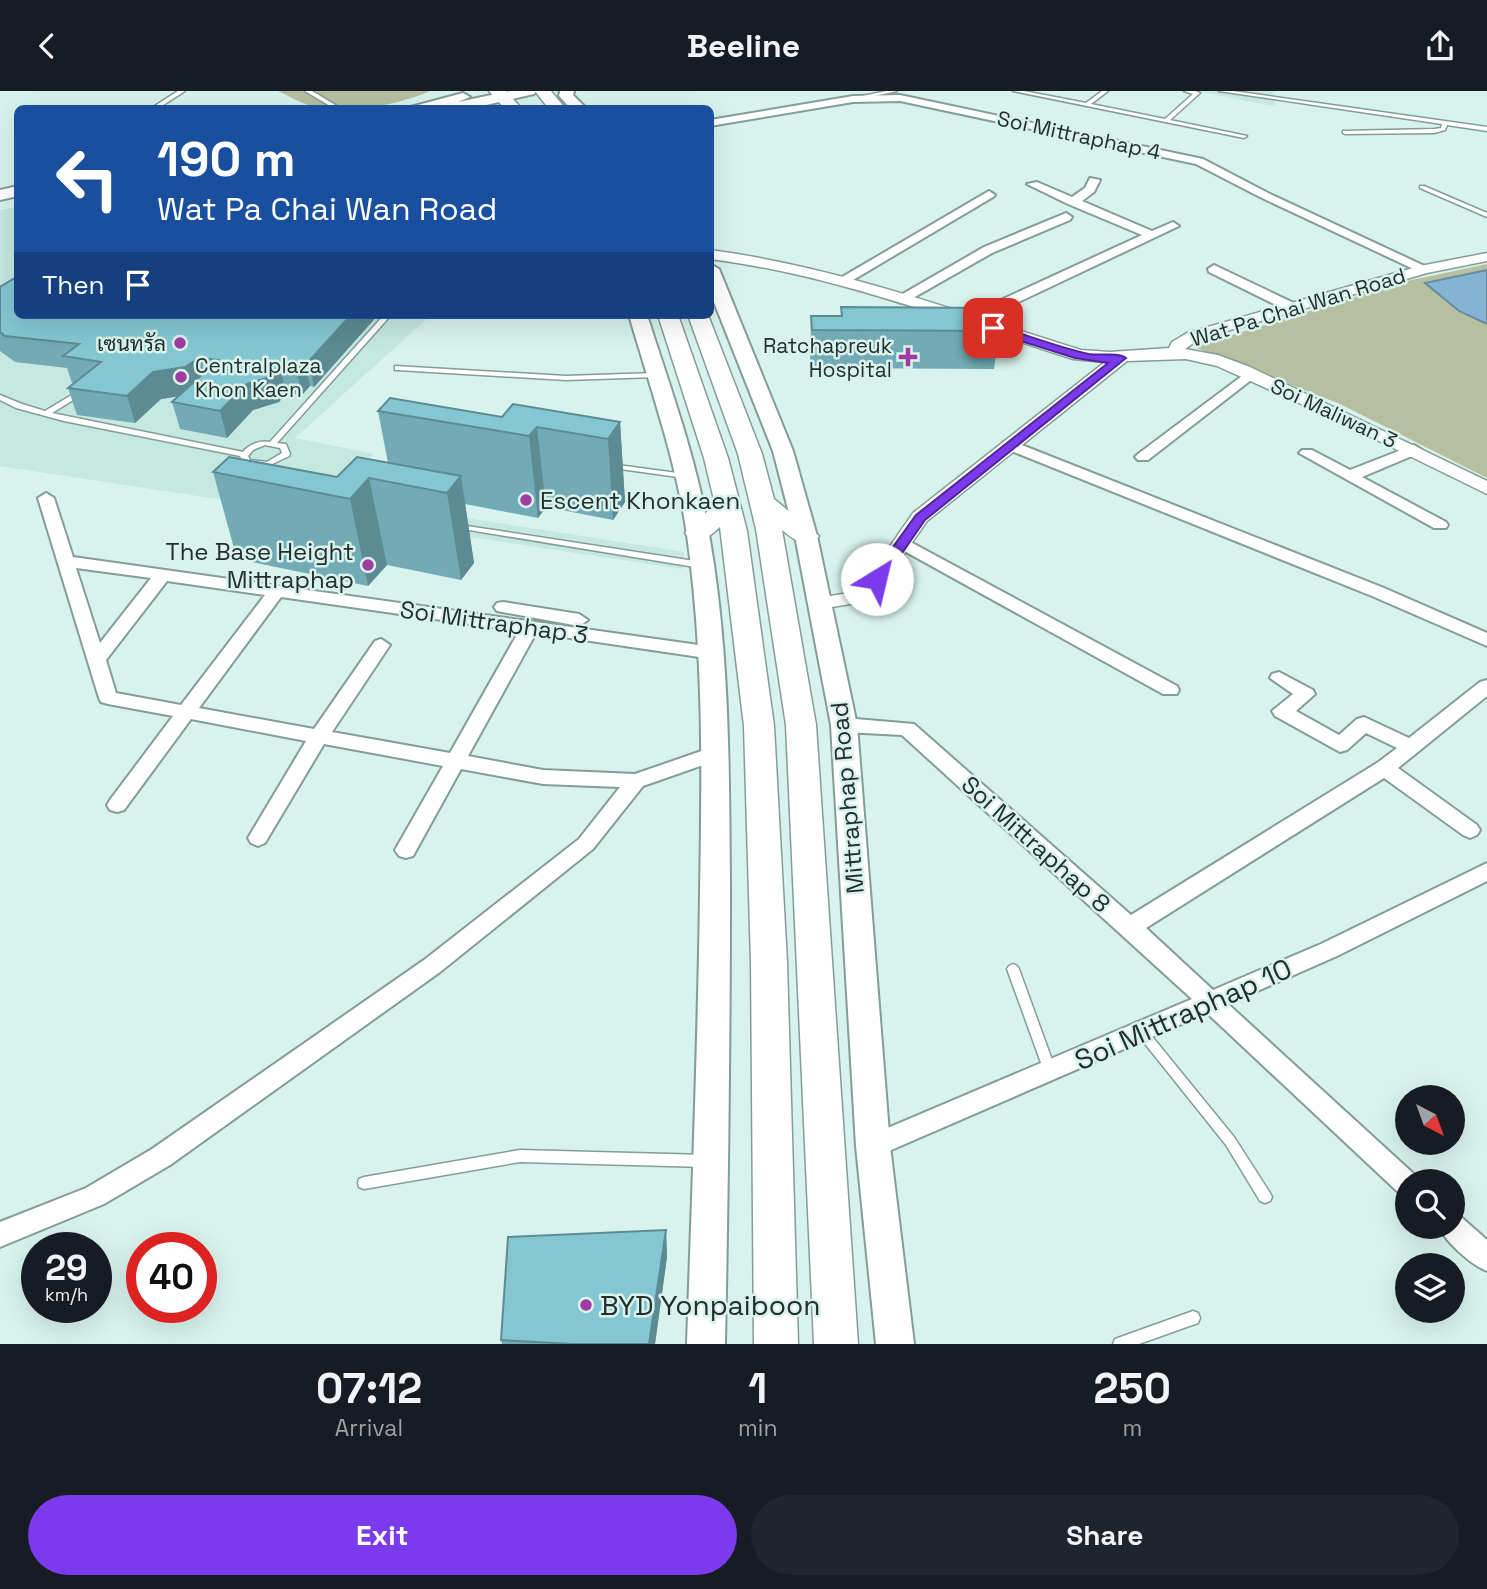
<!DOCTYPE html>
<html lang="en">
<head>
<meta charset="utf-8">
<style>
  body { margin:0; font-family:"Space Grotesk",Sarabun,sans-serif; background:#20242c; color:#f1f3f6; height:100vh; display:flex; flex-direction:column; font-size:26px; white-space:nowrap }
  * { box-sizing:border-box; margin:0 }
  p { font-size:23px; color:#9ea1a6 }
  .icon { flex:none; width:38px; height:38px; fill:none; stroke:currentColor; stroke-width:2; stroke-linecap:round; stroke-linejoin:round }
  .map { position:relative; height:1253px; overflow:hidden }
  .panel { display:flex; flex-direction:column; background:#171b24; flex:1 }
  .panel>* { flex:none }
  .banner { position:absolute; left:14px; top:14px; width:700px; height:214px; border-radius:10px; box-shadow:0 7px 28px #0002; background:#1a4fa0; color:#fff; overflow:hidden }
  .needle { width:46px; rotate:139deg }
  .controls { position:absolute; left:1395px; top:994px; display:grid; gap:14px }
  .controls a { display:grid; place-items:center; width:70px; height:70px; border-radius:50%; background:#171b24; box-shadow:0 7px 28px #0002; font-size:35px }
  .speed { position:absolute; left:21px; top:1141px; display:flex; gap:14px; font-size:35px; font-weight:700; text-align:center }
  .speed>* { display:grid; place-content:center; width:91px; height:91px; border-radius:50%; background:#171b24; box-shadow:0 7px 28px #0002; line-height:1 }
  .speed small { font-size:18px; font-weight:400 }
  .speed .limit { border:10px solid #d22; background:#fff; color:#111 }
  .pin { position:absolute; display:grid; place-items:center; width:60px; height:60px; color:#fff; margin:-30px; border-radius:14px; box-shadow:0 4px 10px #0006 }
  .me { position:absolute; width:77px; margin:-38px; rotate:36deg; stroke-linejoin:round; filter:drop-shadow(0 0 5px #0008) }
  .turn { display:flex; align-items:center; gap:24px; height:147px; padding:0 28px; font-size:32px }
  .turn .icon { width:91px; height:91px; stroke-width:2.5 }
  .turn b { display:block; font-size:49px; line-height:60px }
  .then { display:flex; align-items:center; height:66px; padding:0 28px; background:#0003; gap:14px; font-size:26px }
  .eta { display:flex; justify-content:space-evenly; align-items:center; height:119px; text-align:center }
  .eta b { font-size:42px; font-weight:800; line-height:49px }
  .action { display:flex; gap:14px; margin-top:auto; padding:14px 28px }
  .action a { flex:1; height:80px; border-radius:42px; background:#7c3aed; color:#fff; font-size:28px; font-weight:800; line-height:80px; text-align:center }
  .action a+a { background:#20242c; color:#f1f3f6 }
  header { display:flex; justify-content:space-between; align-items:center; height:91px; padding:0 28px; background:#171b24; font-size:32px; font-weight:800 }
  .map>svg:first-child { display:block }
  .built { fill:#c5e8e0 }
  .green { fill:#b6bfa0 }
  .water { fill:#84b3d4; stroke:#678ba2; stroke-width:2 }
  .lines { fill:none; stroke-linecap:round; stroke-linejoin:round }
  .service-casing { stroke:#849d97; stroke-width:3 }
  .minor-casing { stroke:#849d97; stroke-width:4 }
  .tertiary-casing { stroke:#849d97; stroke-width:3 }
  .secondary-casing { stroke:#849d97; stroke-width:4 }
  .primary-casing { stroke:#849d97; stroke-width:3 }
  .service { fill:#fff; fill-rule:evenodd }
  .minor { fill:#fff; fill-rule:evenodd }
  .tertiary { fill:#fff; fill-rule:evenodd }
  .secondary { fill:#fff; fill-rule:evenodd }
  .primary { fill:#fff; fill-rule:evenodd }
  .wall { fill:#72abb5 }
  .shaded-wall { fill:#5c8b93 }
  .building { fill:#84c7d2; stroke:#5c8b93; stroke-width:2 }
  .route { fill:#7c3aed; stroke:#51269a; stroke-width:2 }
  .poi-dot { fill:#a03ba0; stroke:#d8f3ed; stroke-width:2.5 }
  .labels { text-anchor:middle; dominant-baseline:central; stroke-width:5; stroke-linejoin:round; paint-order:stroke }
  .far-street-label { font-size:21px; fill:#242f2c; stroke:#d8f3ed }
  .far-poi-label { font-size:21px; fill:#242f2c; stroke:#d8f3ed; text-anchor:end }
  .poi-label { font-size:24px; fill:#242f2c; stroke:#d8f3ed; text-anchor:start }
  .street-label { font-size:24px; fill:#242f2c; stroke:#d8f3ed }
  .near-street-label { font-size:28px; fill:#242f2c; stroke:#d8f3ed }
  .near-poi-label { font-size:28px; fill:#242f2c; stroke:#d8f3ed; text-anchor:start }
</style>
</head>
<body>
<header><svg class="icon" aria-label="back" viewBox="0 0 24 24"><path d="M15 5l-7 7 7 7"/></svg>Beeline<svg class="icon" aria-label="share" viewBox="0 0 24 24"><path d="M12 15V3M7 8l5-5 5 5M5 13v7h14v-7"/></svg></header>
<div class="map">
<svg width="1487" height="1253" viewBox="0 0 1487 1253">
  <rect width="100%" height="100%" fill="#d8f3ed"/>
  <!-- built -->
  <path class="built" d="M1198,0H1274L1275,15L1261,13Z
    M17,116L18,224H431L295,347L374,363L333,406L684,461L682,478L0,375V119Z"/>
  <!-- green -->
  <path class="green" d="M278,0H430C404,12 341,26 313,16C301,12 289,5 278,0Z
    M1487,173V179L1426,192L1459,220L1487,233V387L1340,313L1194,256L1407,190Z"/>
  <!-- water -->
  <path class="water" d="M1487,179V233L1459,220L1425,192Z"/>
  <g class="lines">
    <!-- service casing -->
    <g class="service-casing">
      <path id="service" d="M178,0H185L157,18H150Z
        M305,0H312L342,18H335Z
        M886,0H897L857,9L854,7Z
        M1013,0H1024L1086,12L1102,0H1108L1091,13L1165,28L1193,3L1184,0H1195L1200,2L1170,29L1247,45L1244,47Z
        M1219,0H1233L1487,36V40L1447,34L1445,39L1434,42L1345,43L1343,42V40L1434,38L1441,37L1442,33Z
        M1420,95H1424L1487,122V126L1420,97Z
        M384,224H391L277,352L286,353L290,363L289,365L268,375L244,373L240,365L64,330L16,317L0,309V304L22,313L45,320L80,299L84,301L83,303L52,322L243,361C249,353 261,349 270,351ZM265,354L280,357L282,362L267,371L250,369L248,365L253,359Z
        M395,275L566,285L656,282L660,284L656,286L566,289L398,279H395Z
        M610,373L685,383L689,385L685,387L613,377L609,375Z
        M454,433L701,471L705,474L701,477L457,437L453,435Z
        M1013,873L1017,875L1019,878L1056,980L1054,984L1050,985L1046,984L1044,980L1007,878L1009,875Z
        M1142,936L1146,938L1234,1046L1270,1102L1272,1106L1270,1110L1265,1112L1260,1110L1226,1054L1138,944L1136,941L1138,938Z
        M520,1059L706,1064L711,1066L712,1070L711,1074L706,1076L520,1071L364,1098L359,1096L358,1092L359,1088L364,1086Z
        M1193,1220L1198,1222L1200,1227L1198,1232L1139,1253H1113L1115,1248Z"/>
    </g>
    <!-- minor casing -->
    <g class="minor-casing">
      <path id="minor" d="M900,4L1203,68L1268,102L1431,178L1430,181H1420L1260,106L1196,73L900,10L853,11L710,35V29L853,5Z
        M1090,87L1100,89L1094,101L1082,110L1152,140L1173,131L1179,135L974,232H964V226L1142,144L1068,113L1027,93L1037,91L1072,106L1085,97Z
        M989,100L995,104L993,106L848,192L843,193L837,189Z
        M1066,122L1072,126L1070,129L992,162L906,211L901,212L894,208L984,156Z
        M1214,174L1298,214L1300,217L1298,220H1288L1209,181L1208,178Z
        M1250,279L1255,280V286L1148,369H1138L1135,366L1138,363Z
        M1009,349L1384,497L1487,542V555L1372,505L1004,357L1001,354L1004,351Z
        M1414,354L1422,359L1419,362L1362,386L1446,431L1448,434L1446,437H1434L1299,362L1302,359H1312L1350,379Z
        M46,402L54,407L73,466L713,556L722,562L713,568L536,542L468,665L543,679L635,683L716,655L723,657L726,662L723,667L643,695L593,758L440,881L170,1074L104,1113L0,1156V1131L86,1097L152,1058L424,869L579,748L620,696L543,693L461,678L413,765L406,767L399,765L395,759L443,675L324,653L265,752L258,755L251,752L248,747L306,650L191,628L124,719L117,721L110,719L107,714L110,709L173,625L108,613L101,611L99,607L38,407ZM76,477L151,487L100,552ZM167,490L265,504L181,614L116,602L106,569ZM281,506L519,540L450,662L332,641L390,554L381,548L375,550L314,638L199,617Z
        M903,447L1177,595L1179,599L1177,603H1163L897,456L895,452Z
        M503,511L579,523L588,529L579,535L497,520L494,516L497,512Z
        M1279,581L1313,599L1315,603L1296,620L1339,644L1357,628L1364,626L1409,647L1480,591L1487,589V605L1398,677L1477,734L1480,739L1477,744L1470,747L1463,744L1384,687L1146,837L1213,899L1321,853L1487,772V790L1337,865L1228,913L1416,1085L1419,1090H1407V1105L1398,1101L1207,922L882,1063L873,1066L864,1063L860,1055L864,1047L1192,908L902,644L844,641L837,639L834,634L837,629L844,627L914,633L1131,824L1377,672L1397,657L1366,642L1347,659L1340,661L1275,625L1272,620L1293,603L1270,587L1272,583Z
        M1452,1123L1461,1126L1487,1149V1180C1470,1173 1447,1152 1439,1136H1452Z"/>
    </g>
    <!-- tertiary casing -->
    <g class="tertiary-casing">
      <path id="tertiary" d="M710,159C839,176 958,221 1081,259L1110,261L1169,257L1172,251L1187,242L1420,175L1487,162V170L1427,182L1199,248L1185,258L1218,264L1250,276L1487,390V403L1330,326L1217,275L1186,268L1127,270L927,430L884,492L868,510L820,518L813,516L810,512L813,508L854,501L870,484L913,422L1105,271L1073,268C953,230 836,184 710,168Z"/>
    </g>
    <!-- secondary casing -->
    <g class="secondary-casing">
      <path id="secondary" d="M510,0H536L534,3L469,18H440L442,15L403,18L463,2L470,6L458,11Z
        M560,0H574L573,4L587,18H571L559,5Z
        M18,95V105L0,109V99Z
        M710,173L719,178L793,360L817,445L857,634L890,1055L914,1253H876L856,1055L831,634L795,445L773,360L710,201Z
        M629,224H647C670,296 697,369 709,443C730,561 729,678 730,797C730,949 728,1101 725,1253H687C692,1103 698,953 700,803C702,682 704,564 687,444C676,369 650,296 629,224Z"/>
    </g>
    <!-- primary casing -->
    <g class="primary-casing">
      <path id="primary" d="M489,0H506L522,18H505Z
        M535,0H551L566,18H549Z
        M658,224H678L728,367L747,440L774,635L787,871L798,1253H754L751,871L744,635L720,436C710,445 704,451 689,447L685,442L715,413L704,367Z
        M688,224H708L762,363L774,408L819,445L815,450C800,454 793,448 782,439L816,634L858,1253H814L786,634L756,438L738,363Z"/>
    </g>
    <!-- service -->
    <use href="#service" class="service"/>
    <!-- minor -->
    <use href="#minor" class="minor"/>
    <!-- tertiary -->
    <use href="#tertiary" class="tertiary"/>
    <!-- secondary -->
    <use href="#secondary" class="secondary"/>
    <!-- primary -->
    <use href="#primary" class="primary"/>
  </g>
  <!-- wall -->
  <path class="wall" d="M0,196L18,224H378L314,296L310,295L302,304L286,302L279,311L253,319L227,347L180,338L172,311L179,305L161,308L135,332L77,324L68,297L74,292H72L67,277L15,271L0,260Z
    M841,216L999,240L994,278L810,277L811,225H841Z
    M378,320L620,331L625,411L613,429L546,416L538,427L465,413L474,472L461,489L387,474L368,495L237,468L213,381L337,386L388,372Z
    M666,1139L667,1166L655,1253H502L501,1249Z"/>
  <!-- shaded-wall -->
  <path class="shaded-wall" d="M351,224H378L314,296L309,270Z
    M199,267L206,293L193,303L161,308L135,332L127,305L153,281Z
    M304,269L310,295L302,304L296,277Z
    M280,276L286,302L279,311L253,319L227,347L220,320L247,293Z
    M620,331L625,411L613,429L608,348Z
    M537,336L546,416L538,427L529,345Z
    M461,385L474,472L461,489L447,402Z
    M369,387L387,474L368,495L350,408Z
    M666,1139L667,1166L655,1253H649Z"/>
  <!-- building -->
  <path class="building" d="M18,185V224H351L309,270L304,269L296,277L280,276L273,285L247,293L220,320L172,311L218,269L199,267L185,276L153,281L127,305L68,297L101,271L63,265L79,253L5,245L0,241V196Z
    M841,216L993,217L999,240L812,239L811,225H842Z
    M390,307L502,326L513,313L620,331L608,348L537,336L529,345L378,320Z
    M229,366L337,386L357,366L461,385L447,402L369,387L350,408L213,381Z
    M666,1139L649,1253H572L501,1249L508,1146Z"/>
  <!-- route -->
  <path class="route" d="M993,234C1025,243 1057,256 1089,263C1101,265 1118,261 1126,267L925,429L882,491H872L870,488L916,424L1108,272L1075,267L989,240L988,237Z"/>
  <!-- markers -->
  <g class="poi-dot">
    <circle cx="180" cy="252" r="7"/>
    <path d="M904.5 255.5h7v7h7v7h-7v7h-7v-7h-7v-7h7z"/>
    <circle cx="181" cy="286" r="7"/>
    <circle cx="526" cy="409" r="7"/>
    <circle cx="368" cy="474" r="7"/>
    <circle cx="586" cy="1214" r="7"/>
  </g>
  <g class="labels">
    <!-- far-street labels -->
    <g class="far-street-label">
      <text transform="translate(1079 44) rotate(12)">Soi Mittraphap 4</text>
      <text transform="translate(1298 216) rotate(-17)">Wat Pa Chai Wan Road</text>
      <text transform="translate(1334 322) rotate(25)">Soi Maliwan 3</text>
    </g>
    <!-- far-poi labels -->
    <g class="far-poi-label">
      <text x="166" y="252">เซนทรัล</text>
      <text x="892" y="254">Ratchapreuk<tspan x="892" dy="24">Hospital</tspan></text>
      <text x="195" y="274" text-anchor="start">Centralplaza<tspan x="195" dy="24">Khon Kaen</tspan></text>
    </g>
    <!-- poi labels -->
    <g class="poi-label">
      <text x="540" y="409">Escent Khonkaen</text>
      <text x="354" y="460" text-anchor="end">The Base Height<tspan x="354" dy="28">Mittraphap</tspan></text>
    </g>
    <!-- street labels -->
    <g class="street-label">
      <text transform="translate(494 531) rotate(8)">Soi Mittraphap 3</text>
      <text transform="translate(847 707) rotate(-95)">Mittraphap Road</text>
      <text transform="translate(1036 753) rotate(42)">Soi Mittraphap 8</text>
    </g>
    <!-- near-street labels -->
    <g class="near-street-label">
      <text transform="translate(1183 923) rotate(-24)">Soi Mittraphap 10</text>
    </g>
    <!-- near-poi labels -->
    <g class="near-poi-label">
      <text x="600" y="1214">BYD Yonpaiboon</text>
    </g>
  </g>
</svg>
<div class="controls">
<a><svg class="needle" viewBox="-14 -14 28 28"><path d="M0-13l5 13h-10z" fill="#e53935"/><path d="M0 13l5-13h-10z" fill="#9ea1a6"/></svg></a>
<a><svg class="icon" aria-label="search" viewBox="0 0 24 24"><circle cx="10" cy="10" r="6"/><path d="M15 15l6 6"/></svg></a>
<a><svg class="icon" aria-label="layers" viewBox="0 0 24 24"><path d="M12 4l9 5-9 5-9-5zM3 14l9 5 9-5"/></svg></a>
</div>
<div class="speed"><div>29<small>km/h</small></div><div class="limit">40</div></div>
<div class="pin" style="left:993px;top:237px;background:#d93025"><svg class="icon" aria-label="arrive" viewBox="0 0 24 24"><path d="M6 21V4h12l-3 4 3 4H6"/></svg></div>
<svg class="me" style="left:877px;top:488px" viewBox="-20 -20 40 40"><circle r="19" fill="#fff"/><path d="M0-13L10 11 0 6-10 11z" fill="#7c3aed"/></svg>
<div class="banner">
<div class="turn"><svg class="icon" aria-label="left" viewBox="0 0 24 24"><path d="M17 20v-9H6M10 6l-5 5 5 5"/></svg><div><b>190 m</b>Wat Pa Chai Wan Road</div></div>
<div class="then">Then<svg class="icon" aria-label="arrive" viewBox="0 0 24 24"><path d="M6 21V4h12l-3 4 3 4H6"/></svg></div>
</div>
</div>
<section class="panel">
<div class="eta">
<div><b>07:12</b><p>Arrival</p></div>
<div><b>1</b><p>min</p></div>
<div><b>250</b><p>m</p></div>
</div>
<div class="action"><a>Exit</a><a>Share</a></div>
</section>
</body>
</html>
